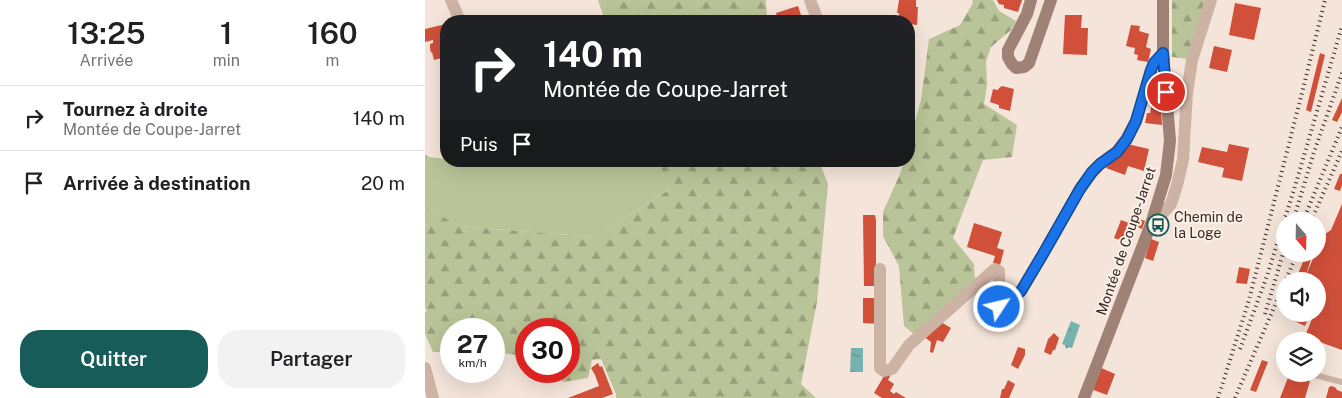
<!DOCTYPE html>
<html lang="fr">
<head>
<meta charset="utf-8">
<style>
  body { margin:0; font-family:"Public Sans",sans-serif; background:#f2f2f2; color:#202124; height:100vh; display:flex; flex-direction:column; font-size:19px; white-space:nowrap }
  * { box-sizing:border-box; margin:0 }
  p { font-size:16px; color:#757577 }
  .icon { flex:none; width:28px; height:28px; fill:none; stroke:currentColor; stroke-width:2; stroke-linecap:round; stroke-linejoin:round }
  .map { position:relative; flex:1; overflow:hidden }
  .details { display:flex; flex-direction:column; background:#fff; width:425px }
  .details>* { flex:none }
  .top-card { position:absolute; left:15px; top:15px; width:475px; height:152px; border-radius:20px; box-shadow:0 5px 20px #0002; background:#202124; color:#fff; overflow:hidden }
  .needle { width:32px; rotate:160deg }
  .tools { position:absolute; left:851px; top:212px; display:grid; gap:10px }
  .tools a { display:grid; place-items:center; width:50px; height:50px; border-radius:50%; background:#fff; box-shadow:0 5px 20px #0002; font-size:25px }
  .speed { position:absolute; left:15px; top:318px; display:flex; gap:10px; font-size:25px; font-weight:700; text-align:center }
  .speed>* { display:grid; place-content:center; width:65px; height:65px; border-radius:50%; background:#fff; box-shadow:0 5px 20px #0002; line-height:1 }
  .speed small { font-size:12px; font-weight:400 }
  .speed .limit { border:8px solid #d22; background:#fff; color:#111 }
  .pin { position:absolute; display:grid; place-items:center; width:42px; height:42px; color:#fff; margin:-21px; border:2px solid #fff; border-radius:50%; box-shadow:0 1px 5px #0007 }
  .me { position:absolute; width:55px; margin:-28px; rotate:55deg; stroke-linejoin:round; filter:drop-shadow(0 0 4px #0008) }
  .turn { display:flex; align-items:center; gap:18px; height:105px; padding:0 20px; font-size:22px }
  .turn .icon { width:65px; height:65px; stroke-width:2.5 }
  .turn b { display:block; font-size:35px; line-height:42px }
  .then { display:flex; align-items:center; height:48px; padding:0 20px; background:#0003; gap:10px; font-size:19px }
  .eta { display:flex; justify-content:space-evenly; align-items:center; height:85px; text-align:center }
  .eta b { font-size:30px; font-weight:600; line-height:35px }
  .action { display:flex; gap:10px; margin-top:auto; padding:10px 20px }
  .action a { flex:1; height:58px; border-radius:20px; background:#185c5a; color:#fff; font-size:20px; font-weight:600; line-height:58px; text-align:center }
  .action a+a { background:#f2f2f2; color:#202124 }
  ul { padding:0; list-style:none }
  li { display:flex; align-items:center; gap:15px; height:65px; padding:0 20px; border-top:1px solid #e0e0e0 }
  li div { flex:1 }
  li b { display:block; font-size:19px }
  li em { font-style:normal }
  main { display:flex; flex:1; min-height:0 }
  .map>svg:first-child { display:block }
  .green { fill:#b9c498 }
  .forest { fill:url(#forest-firs) }
  .water { fill:url(#water-ripples) }
  .building { fill:#d0503a }
  .lines { fill:none; stroke-linecap:round; stroke-linejoin:round }
  .service { stroke:#cdb3a4; stroke-width:6 }
  .minor { stroke:#cdb3a4; stroke-width:12 }
  .secondary { stroke:#a08175; stroke-width:12 }
  .rail { stroke:#372a26; stroke-width:4; stroke-dasharray:1 4; stroke-linecap:butt }
  .route-casing { stroke:#114b97; stroke-width:12 }
  .route { stroke:#1a73e8; stroke-width:9 }
  .labels { text-anchor:middle; dominant-baseline:central; stroke-width:4; stroke-linejoin:round; paint-order:stroke }
  .poi-label { font-size:14px; fill:#372a26; stroke:#fbefe6; text-anchor:start }
  .street-label { font-size:14px; fill:#372a26; stroke:#fbefe6 }
</style>
</head>
<body>
<main>
<section class="details">
<div class="eta">
<div><b>13:25</b><p>Arrivée</p></div>
<div><b>1</b><p>min</p></div>
<div><b>160</b><p>m</p></div>
</div>
<ul>
<li><svg class="icon" aria-label="right" viewBox="0 0 24 24"><path d="M7 20v-9h11M14 6l5 5-5 5"/></svg><div><b>Tournez à droite</b><p>Montée de Coupe-Jarret</p></div><em>140 m</em></li>
<li><svg class="icon" aria-label="arrive" viewBox="0 0 24 24"><path d="M6 21V4h12l-3 4 3 4H6"/></svg><div><b>Arrivée à destination</b></div><em>20 m</em></li>
</ul>
<div class="action"><a>Quitter</a><a>Partager</a></div>
</section>
<div class="map">
<svg width="917" height="398" viewBox="0 0 917 398">
  <defs>
    <pattern id="forest-firs" width="22" height="20" patternUnits="userSpaceOnUse" patternTransform="scale(1.25)"><rect width="22" height="20" fill="#b9c498"/><path d="M5 1l3.5 6h-7zM16 11l3.5 6h-7z" fill="#979f7c"/></pattern>
    <pattern id="water-ripples" width="26" height="14" patternUnits="userSpaceOnUse" patternTransform="scale(1.25)"><rect width="26" height="14" fill="#76b3b0"/><path d="M2 4q2-2 4 0t4 0M15 11q2-2 4 0t4 0" fill="none" stroke="#62928f"/></pattern>
  </defs>
  <rect width="100%" height="100%" fill="#f4e4d9"/>
  <!-- green -->
  <path class="green" d="M0,154L4,157L21,159V161L60,163L62,161H233L244,190L169,237L34,226L0,206Z"/>
  <!-- forest -->
  <path class="forest" d="M173,0H341L342,21H180Z
    M547,0H568L574,11L591,21L586,30L566,47L561,61L562,85L559,104L592,125L587,157L558,160L528,238L549,264L550,280L490,335L479,326L474,266L458,236V212L475,174L479,161H484V144L496,100L504,39L535,25L548,3Z
    M747,0H780L763,59L747,57Z
    M233,161H394L403,184L392,302L376,384L391,398H191V394L176,359L167,360L163,378L138,382L131,376L132,371H144V329H101V356L69,352V329H26V352H8L0,334V313L2,310L0,308V206L34,226L169,237L244,190Z"/>
  <!-- water -->
  <path class="water" d="M646,321L655,325L647,348L644,347L641,349L640,345L637,344Z
    M426,348H438V372H425Z"/>
  <!-- building -->
  <path class="building" d="M474,0H491V7H493L492,25L484,24V21H473L474,13H472Z
    M572,0H597L593,12L579,8V5L574,4Z
    M810,3L836,8L829,40L804,35Z
    M373,6L378,21H354L351,13Z
    M640,15H657L656,28H663L662,55L638,54Z
    M21,24V57L9,60L7,52L6,53L5,48V44L8,43V40L0,42V29Z
    M706,25L715,26L714,31L724,34L721,47L726,49L723,62L712,60L713,55L709,54L710,48L701,46Z
    M789,46L807,50L802,72L784,68Z
    M895,53L900,55L886,112L881,110Z
    M577,86L589,89L585,111L574,108V105L565,102L568,89L573,90L574,88Z
    M917,98V112L912,122L907,120Z
    M727,103H733L736,109L737,125L720,123L722,113H725Z
    M702,144L724,149L719,171L703,166L700,175L681,168Z
    M804,144L824,148L817,181L797,177L799,168L773,162L777,147L802,152Z
    M915,174H917V185L915,191L909,189Z
    M917,204V350L892,341H878L889,314H892V281H878L880,277L873,274L880,257L886,259L881,275L890,254H892V248L897,236L906,230Z
    M438,215H450L451,220V286H439Z
    M705,216L720,221L717,229L703,223Z
    M696,220L704,223L698,241L689,238Z
    M549,223L577,232L572,248L579,250L575,265L568,263L570,256L542,247Z
    M726,239L734,242L728,261L720,258Z
    M814,267L825,269L822,284L811,283Z
    M438,298H454V324L438,323Z
    M869,314H885L880,326L867,320Z
    M514,321L526,328L518,342L512,340L508,353L505,352L506,342L498,336Z
    M629,333L634,338L630,350H628L626,355L619,352L623,339Z
    M593,347L600,349V355L593,369L586,365Z
    M837,360L843,362L831,392L825,390Z
    M173,363L175,367L177,366L188,394L177,398H143L174,386L170,375L166,368Z
    M674,367L690,374L682,395L666,389Z
    M466,374L463,380L469,384L465,391L469,394L471,392L481,398H457L449,393L459,376Z
    M864,375L885,381L880,398H855Z
    M583,380L590,384L584,398H575L577,389H579Z
    M907,386L911,388L912,390L917,392V398H901L904,387Z"/>
  <g class="lines">
    <!-- service -->
    <path class="service" d="M886,374L917,382"/>
    <!-- minor -->
    <path class="minor" d="M26,0L35,21
      M385,0L393,21
      M726,224L738,213L746,204L752,185L758,160L762,93L767,60L786,0
      M455,269V368L459,371L467,369L484,345L570,269L574,271V307L576,308L596,291L618,254L655,189L667,173L675,164L692,151L701,139L711,121L726,70L729,63L738,53
      M0,368L8,398"/>
    <!-- secondary -->
    <path class="secondary" d="M606,0L602,14L583,50V57L587,64L591,68L599,67L604,63L626,0
      M659,398L726,224L741,175L745,141L738,53V0"/>
    <!-- rail -->
    <path class="rail" d="M868,221L889,152L917,73
      M878,221L917,127
      M886,221L917,151
      M840,314L860,247
      M815,349L842,276L871,183L917,26
      M793,398L824,300L879,85L900,0
      M810,398L872,254"/>
  </g>
  <g class="lines">
    <!-- route casing -->
    <g class="route-casing">
      <path id="route" d="M574,307L576,308L596,291L618,254L655,189L667,172L675,164L692,152L702,139L711,121L726,70L729,63L738,53L741,92"/>
    </g>
    <!-- route -->
    <use href="#route" class="route"/>
  </g>
  <!-- icons -->
  <defs>
    <g id="bus-ring" transform="scale(1.125)"><circle r="9.5" fill="#fbefe6" stroke="#185c5a" stroke-width="1.5"/><path d="M-5-6H5V4H4V6H2V4H-2V6H-4V4H-5ZM-3.5-4V0h7V-4ZM-3.5 1.2v1.5H-2V1.2ZM2 1.2v1.5H3.5V1.2Z" fill="#185c5a"/></g>
  </defs>
  <g fill-rule="evenodd">
    <use href="#bus-ring" x="733" y="225"/>
  </g>
  <g class="labels">
    <!-- poi labels -->
    <g class="poi-label">
      <text x="749" y="217">Chemin de<tspan x="749" dy="16">la Loge</tspan></text>
    </g>
    <!-- street labels -->
    <g class="street-label">
      <text transform="translate(701 241) rotate(-71)">Montée de Coupe-Jarret</text>
    </g>
  </g>
</svg>
<div class="tools">
<a><svg class="needle" viewBox="-14 -14 28 28"><path d="M0-13l5 13h-10z" fill="#e53935"/><path d="M0 13l5-13h-10z" fill="#757577"/></svg></a>
<a><svg class="icon" aria-label="sound" viewBox="0 0 24 24"><path d="M4 9h4l5-4v14l-5-4H4zM17 9q2 3 0 6"/></svg></a>
<a><svg class="icon" aria-label="layers" viewBox="0 0 24 24"><path d="M12 4l9 5-9 5-9-5zM3 14l9 5 9-5"/></svg></a>
</div>
<div class="speed"><div>27<small>km/h</small></div><div class="limit">30</div></div>
<div class="pin" style="left:741px;top:92px;background:#d93025"><svg class="icon" aria-label="arrive" viewBox="0 0 24 24"><path d="M6 21V4h12l-3 4 3 4H6"/></svg></div>
<svg class="me" style="left:574px;top:307px" viewBox="-20 -20 40 40"><circle r="17" fill="#1a73e8" stroke="#fff" stroke-width="3"/><path d="M0-11L8 9 0 5-8 9z" fill="#fff"/></svg>
<div class="top-card">
<div class="turn"><svg class="icon" aria-label="right" viewBox="0 0 24 24"><path d="M7 20v-9h11M14 6l5 5-5 5"/></svg><div><b>140 m</b>Montée de Coupe-Jarret</div></div>
<div class="then">Puis<svg class="icon" aria-label="arrive" viewBox="0 0 24 24"><path d="M6 21V4h12l-3 4 3 4H6"/></svg></div>
</div>
</div>
</main>
</body>
</html>
